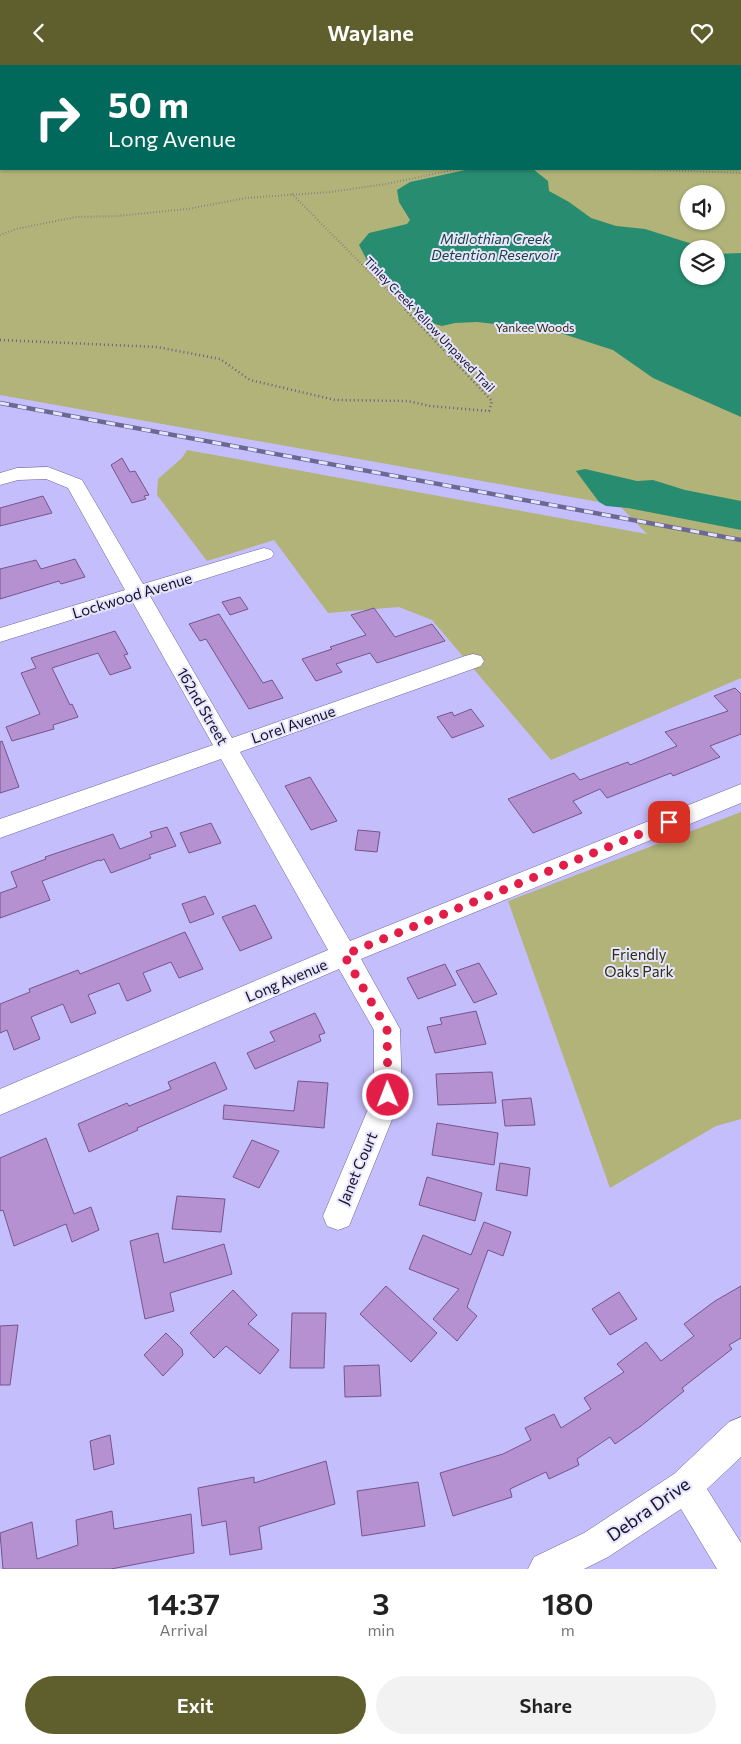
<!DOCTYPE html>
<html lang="en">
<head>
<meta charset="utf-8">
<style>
  body { margin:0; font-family:Commissioner,sans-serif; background:#f2f2f2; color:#222; height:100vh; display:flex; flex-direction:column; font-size:19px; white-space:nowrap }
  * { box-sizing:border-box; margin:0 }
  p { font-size:16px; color:#767676 }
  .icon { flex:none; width:28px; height:28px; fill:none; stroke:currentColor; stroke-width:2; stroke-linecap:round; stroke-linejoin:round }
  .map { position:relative; height:1504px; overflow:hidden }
  .drawer { display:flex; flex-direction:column; background:#fff; flex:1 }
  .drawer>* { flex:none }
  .top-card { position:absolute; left:0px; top:0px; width:741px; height:105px; box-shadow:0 1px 4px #0004; background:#00695c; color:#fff; overflow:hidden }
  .controls { position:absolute; left:680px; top:120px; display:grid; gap:10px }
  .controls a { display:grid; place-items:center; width:45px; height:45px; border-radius:50%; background:#fff; box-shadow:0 1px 4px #0004; font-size:25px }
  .pin { position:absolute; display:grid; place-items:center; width:42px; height:42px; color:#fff; margin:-21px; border-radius:10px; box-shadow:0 2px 8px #0006 }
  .me { position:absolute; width:55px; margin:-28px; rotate:359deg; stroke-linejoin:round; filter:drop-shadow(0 0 4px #0008) }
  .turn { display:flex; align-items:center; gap:18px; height:105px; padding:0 25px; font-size:22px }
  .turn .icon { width:65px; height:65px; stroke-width:2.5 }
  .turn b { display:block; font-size:35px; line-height:42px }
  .eta { display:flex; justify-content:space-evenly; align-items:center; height:85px; text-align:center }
  .eta b { font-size:30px; font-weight:600; line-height:35px }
  .cta { display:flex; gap:10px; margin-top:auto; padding:10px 25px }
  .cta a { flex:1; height:58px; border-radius:30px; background:#5e5f2d; color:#fff; font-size:20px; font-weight:600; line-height:58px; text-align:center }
  .cta a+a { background:#f2f2f2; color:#222 }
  header { display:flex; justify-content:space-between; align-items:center; height:65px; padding:0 25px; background:#5e5f2d; color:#fff; font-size:22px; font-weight:600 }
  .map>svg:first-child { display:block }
  .green { fill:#b1b379; fill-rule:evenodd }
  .water { fill:#278c70 }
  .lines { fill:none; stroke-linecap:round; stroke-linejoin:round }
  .stream { stroke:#278c70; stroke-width:3 }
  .building { fill:#b691d2; stroke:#74558a }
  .minor-casing { stroke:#6a619a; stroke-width:1 }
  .path-far1 { stroke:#67628b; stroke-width:2; stroke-dasharray:0.5 2.5; stroke-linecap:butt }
  .path { stroke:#67628b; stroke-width:2.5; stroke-dasharray:1 3; stroke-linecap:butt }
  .minor { fill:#fff; fill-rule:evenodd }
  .rail-casing { stroke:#6d6892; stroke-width:4.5 }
  .rail { stroke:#e6e4fe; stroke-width:3; stroke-dasharray:9; stroke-linecap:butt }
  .route { stroke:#e11d48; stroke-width:9; stroke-dasharray:0 16.2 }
  .labels { text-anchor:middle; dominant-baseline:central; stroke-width:4; stroke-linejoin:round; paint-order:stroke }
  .far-street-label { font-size:12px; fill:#141026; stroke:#e6e4fe }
  .far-park-label { font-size:12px; fill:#2d2e0b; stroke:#e6e4fe }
  .far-water-label { font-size:14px; font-style:italic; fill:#194336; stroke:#e6e4fe }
  .street-label { font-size:15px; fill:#141026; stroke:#e6e4fe }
  .park-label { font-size:15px; fill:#2d2e0b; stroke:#e6e4fe }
  .near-street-label { font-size:18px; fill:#141026; stroke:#e6e4fe }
</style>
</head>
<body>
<header><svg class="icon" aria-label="back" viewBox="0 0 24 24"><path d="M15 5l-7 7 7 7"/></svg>Waylane<svg class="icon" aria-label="heart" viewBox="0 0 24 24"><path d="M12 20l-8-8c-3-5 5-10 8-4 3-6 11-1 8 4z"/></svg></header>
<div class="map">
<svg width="741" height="1504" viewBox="0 0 741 1504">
  <rect width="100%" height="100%" fill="#c5befd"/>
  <!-- green -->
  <path class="green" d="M0,0H741V613L551,695L432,555L399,542L328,548L274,475L207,496L157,430L158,414L182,393L187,385L647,469L615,436L596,433L599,437L0,330ZM1,1H740V104H1ZM689,129H716V156H689ZM689,184H716V211H689Z
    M741,747V1054L716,1061L610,1123L508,836Z"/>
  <!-- water -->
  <path class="water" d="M470,104H533L548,116L549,126L569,137L591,153L616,161L645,164L702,182L703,184H689V211H716V189L741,188V352L653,313L613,285L554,266L477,257L455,258L442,261L425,256L368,197L359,180L369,168L407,159L410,155L399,137L397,125L410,117Z
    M585,404L637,416L653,415L685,425L741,436V465L628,443L606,441L599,437L576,406Z"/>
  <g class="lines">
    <!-- stream -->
    <path class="stream" d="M141,1L145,0"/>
  </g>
  <!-- building -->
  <path class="building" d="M122,393L130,407L135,406L149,430L144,431L146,434L132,438L111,400Z
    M43,431L52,448L0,461V443Z
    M75,494L85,512L61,519L59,516L0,534V504L36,495L41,504Z
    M240,532L248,544L230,550L222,537Z
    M374,543L395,572L432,559L445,576L377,598L370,588L336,599L342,607L316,616L302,594L332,584L330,582L366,570L351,550Z
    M219,549L263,618L272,615L283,633L249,644L206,574L200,576L189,559Z
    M115,566L128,589L124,590L131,603L110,610L98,588L52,603L70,640L72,639L78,652L53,660L54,664L12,676L6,662L40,649L21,608L36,603L31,593Z
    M735,623L741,629V669L710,681L720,692L673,711L671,708L607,733L600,724L573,736L582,748L533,768L508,734L574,708L580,715L628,697L630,700L677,681L665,667L728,646L714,631Z
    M471,644L484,661L452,673L437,652L452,647L454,651Z
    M2,676L19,722L0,728V677Z
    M310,712L337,756L311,765L285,721Z
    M211,758L221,778L189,788L180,768Z
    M167,762L176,781L149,790L151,793L111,808L104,794L100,796L99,795L42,816L50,835L0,853V828L17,822L11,807L46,794L45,792L113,769L120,784L152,772L150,767Z
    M358,765L380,767L377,787L355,785Z
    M205,831L214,849L190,858L182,839Z
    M255,840L272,873L240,886L222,852Z
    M185,867L203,904L179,913L171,897L143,908L151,926L127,936L119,918L88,930L96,948L71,958L63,939L31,952L40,974L14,985L7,965L0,968V939L30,927L29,924L78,905L80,909Z
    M479,898L497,929L474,938L456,906Z
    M445,899L456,920L418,934L407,913Z
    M476,946L486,979L435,988L427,962L442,959L440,953Z
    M315,948L325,968L319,970L321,976L255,1004L247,988L275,976L270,967Z
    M215,997L227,1024L137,1063L138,1065L89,1087L78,1059L127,1038L129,1041L171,1024L168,1017Z
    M492,1007L496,1038L438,1040L436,1009Z
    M298,1016L328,1018L324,1063L223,1054L224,1040L294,1046Z
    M531,1033L535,1060L505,1061L502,1035Z
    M437,1058L498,1068L494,1100L432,1090Z
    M46,1073L74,1149L91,1142L99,1165L72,1177L66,1159L14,1181L3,1145L0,1146V1093Z
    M252,1075L279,1086L259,1123L233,1112Z
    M500,1098L530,1103L527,1131L496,1125Z
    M427,1112L482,1128L475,1156L419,1140Z
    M177,1131L225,1134L221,1167L172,1164Z
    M484,1157L511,1167L503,1191L488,1185L467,1242L477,1251L457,1276L433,1254L459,1224L409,1204L423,1170L471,1190Z
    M158,1168L164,1198L224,1179L232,1209L170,1228L174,1246L145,1254L130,1176Z
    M386,1221L437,1268L411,1297L360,1249Z
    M741,1221V1273L729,1280L732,1284L682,1323L684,1326L641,1361L615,1379L610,1372L577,1394L579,1400L549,1414L546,1407L510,1424L512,1432L453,1451L440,1408L503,1389L531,1375L525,1363L554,1349L561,1363L591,1344L584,1333L624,1307L617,1299L646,1277L661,1296L694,1271L684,1259L715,1236Z
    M233,1225L257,1250L248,1259L279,1285L260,1309L226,1281L214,1293L190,1268Z
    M619,1227L637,1254L610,1270L592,1244Z
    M292,1248H326L324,1303H290Z
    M18,1260L10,1320H0V1261Z
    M166,1268L182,1284L183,1290L163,1311L144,1290Z
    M379,1300L381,1331L345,1332L344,1301Z
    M110,1370L114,1399L94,1405L90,1376Z
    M326,1396L335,1439L259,1462L262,1484L230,1490L226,1456L202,1461L198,1423L254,1412V1418Z
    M418,1417L425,1461L362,1471L357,1426Z
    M112,1446L114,1464L191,1449L194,1488L111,1504H3L0,1468L32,1457L37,1494L78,1480L76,1455Z"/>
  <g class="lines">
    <!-- minor casing -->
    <g class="minor-casing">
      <path id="minor" d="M48,402L82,415L143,519L257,485L264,483L271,485L274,489L271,493L150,531L232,673L465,591L473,589L481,591L484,596L481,601L240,687L350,876L741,719V738L361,894L400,964L402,1030L349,1161L338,1165L327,1161L323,1151L374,1030V965L339,904L0,1050V1024L328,885L221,694L0,773V754L213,680L132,536L0,577V563L125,525L68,423L46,414L18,415L0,420V408L17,403Z
        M741,1352V1392L707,1424L741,1478V1504H717L681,1444L608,1492L584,1504H528L534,1492L584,1468L674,1409L729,1357Z"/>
    </g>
    <!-- path-far1 -->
    <path class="path-far1" d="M628,104L741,108
      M292,129L405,243
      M0,170L16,164L76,152L117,151L187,144L246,133L330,127L386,119L458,104"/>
    <!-- path -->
    <path class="path" d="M0,275L157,282L220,294L250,315L335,335L408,336L430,341L489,346L492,336L403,242"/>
    <!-- minor -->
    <use href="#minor" class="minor"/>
    <!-- rail casing -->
    <g class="rail-casing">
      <path id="rail" d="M0,338L741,475"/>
    </g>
    <!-- rail -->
    <use href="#rail" class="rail"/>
  </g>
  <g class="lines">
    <!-- route -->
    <path class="route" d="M388,1030L387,964L344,890L669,757"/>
  </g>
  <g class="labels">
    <!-- far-street labels -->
    <g class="far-street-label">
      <text transform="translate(430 259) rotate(46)">Tinley Creek Yellow Unpaved Trail</text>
    </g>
    <!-- far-park labels -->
    <g class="far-park-label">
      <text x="535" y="262">Yankee Woods</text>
    </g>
    <!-- far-water labels -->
    <g class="far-water-label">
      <text x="495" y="173">Midlothian Creek<tspan x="495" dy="16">Detention Reservoir</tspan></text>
    </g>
    <!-- street labels -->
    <g class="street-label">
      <text transform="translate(132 530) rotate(-17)">Lockwood Avenue</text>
      <text transform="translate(203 641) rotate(60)">162nd Street</text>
      <text transform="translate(293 659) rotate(-19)">Lorel Avenue</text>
      <text transform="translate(286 915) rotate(-23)">Long Avenue</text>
      <text transform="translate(357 1103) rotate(-67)">Janet Court</text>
    </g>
    <!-- park labels -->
    <g class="park-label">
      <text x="639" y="889">Friendly<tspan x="639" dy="17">Oaks Park</tspan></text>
    </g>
    <!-- near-street labels -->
    <g class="near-street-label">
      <text transform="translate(648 1444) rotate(-35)">Debra Drive</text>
    </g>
  </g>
</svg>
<div class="controls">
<a><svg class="icon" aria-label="sound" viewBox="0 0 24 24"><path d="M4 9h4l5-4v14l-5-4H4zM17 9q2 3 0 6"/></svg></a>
<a><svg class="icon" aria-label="layers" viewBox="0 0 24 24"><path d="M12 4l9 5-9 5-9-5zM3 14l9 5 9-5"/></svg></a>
</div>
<div class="pin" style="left:669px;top:757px;background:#d93025"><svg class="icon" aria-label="arrive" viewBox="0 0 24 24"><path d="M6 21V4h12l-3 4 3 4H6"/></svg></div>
<svg class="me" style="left:388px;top:1030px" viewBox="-20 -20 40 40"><circle r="17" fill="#e11d48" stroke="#fff" stroke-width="3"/><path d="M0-11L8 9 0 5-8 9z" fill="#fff"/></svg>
<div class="top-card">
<div class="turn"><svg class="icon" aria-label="right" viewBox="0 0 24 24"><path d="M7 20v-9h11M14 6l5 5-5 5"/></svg><div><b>50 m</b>Long Avenue</div></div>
</div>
</div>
<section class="drawer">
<div class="eta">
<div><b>14:37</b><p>Arrival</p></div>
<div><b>3</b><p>min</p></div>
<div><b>180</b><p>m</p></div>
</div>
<div class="cta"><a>Exit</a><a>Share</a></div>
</section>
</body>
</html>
